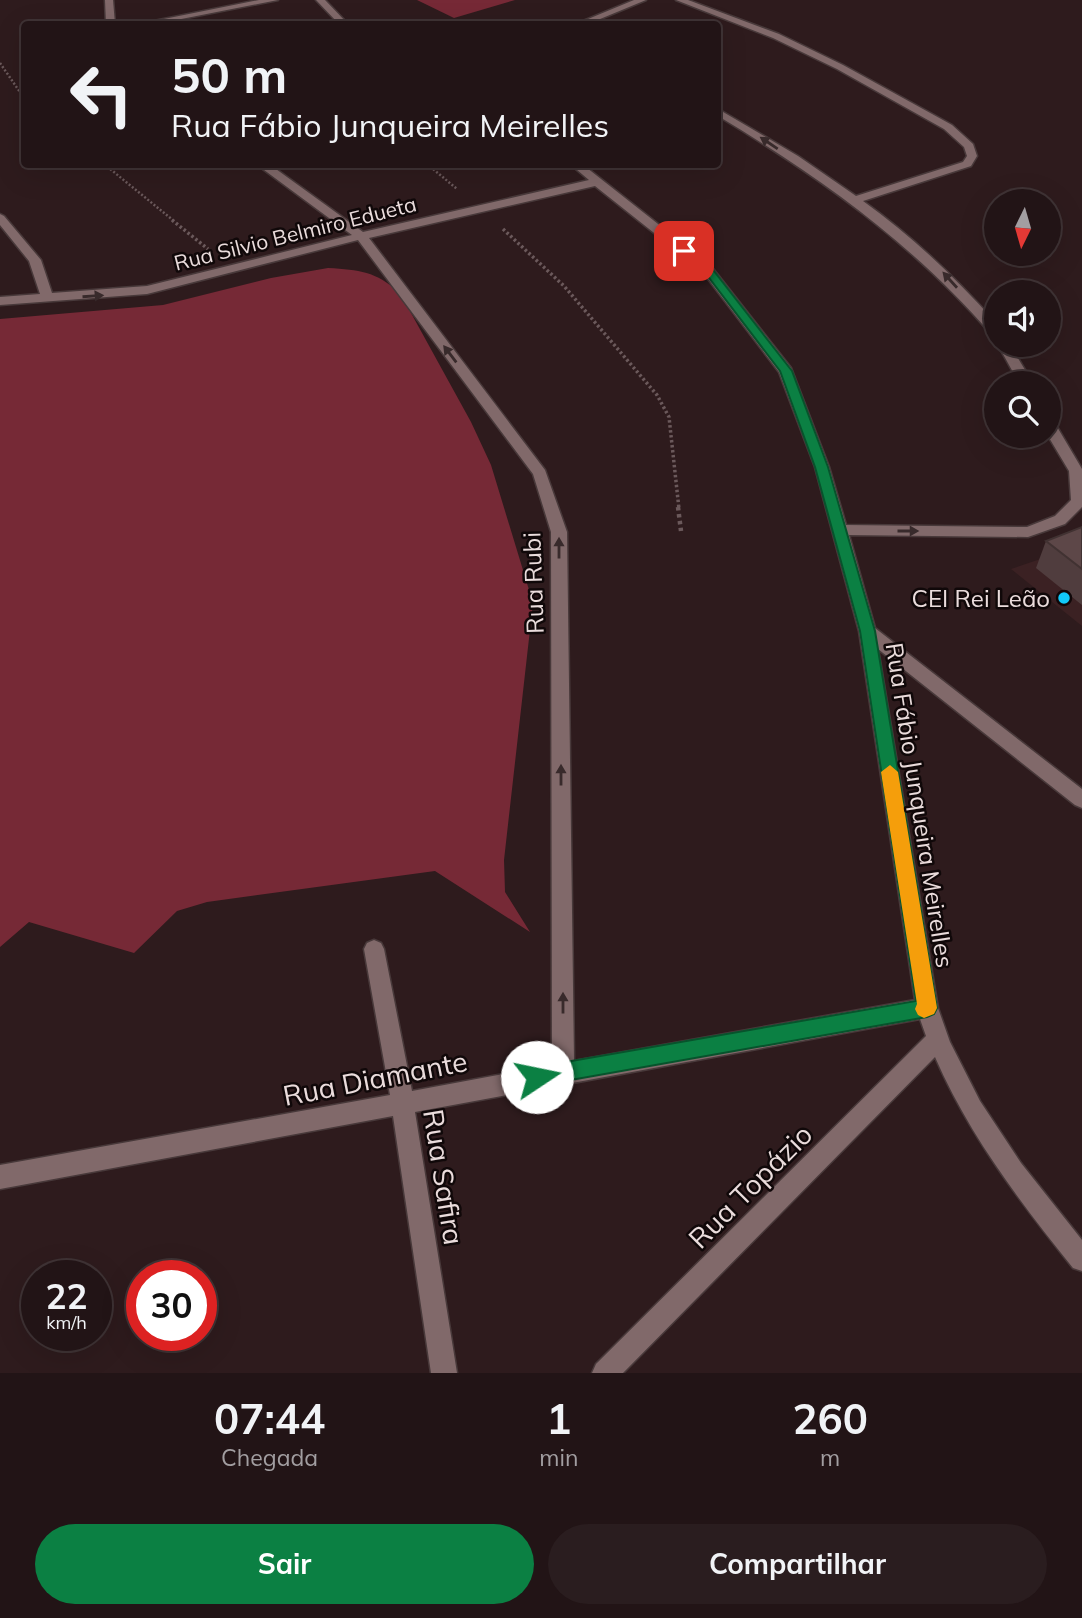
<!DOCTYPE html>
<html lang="pt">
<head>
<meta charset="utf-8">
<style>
  body { margin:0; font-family:Mulish,sans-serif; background:#2a1d1f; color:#f1f3f6; height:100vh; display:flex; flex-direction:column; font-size:26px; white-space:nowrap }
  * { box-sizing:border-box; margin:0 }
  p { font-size:23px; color:#a29ea1 }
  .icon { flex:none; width:38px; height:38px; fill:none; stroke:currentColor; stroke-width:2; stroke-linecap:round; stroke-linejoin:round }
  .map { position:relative; height:1373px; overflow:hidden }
  .side { display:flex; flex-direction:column; background:#221416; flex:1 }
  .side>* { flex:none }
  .top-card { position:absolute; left:21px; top:21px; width:700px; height:147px; border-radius:7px; box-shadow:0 7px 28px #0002,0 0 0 2px #3f3335; background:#221416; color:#f1f3f6; overflow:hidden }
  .needle { width:46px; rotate:185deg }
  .controls { position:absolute; left:984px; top:189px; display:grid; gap:14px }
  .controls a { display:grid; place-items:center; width:77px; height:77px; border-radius:50%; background:#221416; box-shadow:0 7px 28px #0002,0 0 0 2px #3f3335; font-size:35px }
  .speed { position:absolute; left:21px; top:1260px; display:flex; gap:14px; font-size:35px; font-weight:700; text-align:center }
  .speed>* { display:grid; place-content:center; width:91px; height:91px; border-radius:50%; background:#221416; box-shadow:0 7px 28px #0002,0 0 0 2px #3f3335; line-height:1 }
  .speed small { font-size:18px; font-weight:400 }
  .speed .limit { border:10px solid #d22; background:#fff; color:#111 }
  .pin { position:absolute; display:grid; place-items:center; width:60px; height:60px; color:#fff; margin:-30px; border-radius:14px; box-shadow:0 4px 10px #0006 }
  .me { position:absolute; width:77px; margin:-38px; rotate:79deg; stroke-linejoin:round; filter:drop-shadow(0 0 5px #0008) }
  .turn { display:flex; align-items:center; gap:24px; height:147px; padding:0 35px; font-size:32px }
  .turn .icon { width:91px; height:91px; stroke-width:2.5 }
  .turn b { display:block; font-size:49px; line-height:60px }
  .eta { display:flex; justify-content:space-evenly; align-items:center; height:119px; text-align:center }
  .eta b { font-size:42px; font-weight:700; line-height:49px }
  .button { display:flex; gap:14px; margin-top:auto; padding:14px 35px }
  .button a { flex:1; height:80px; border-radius:42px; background:#0b8043; color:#fff; font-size:28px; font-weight:700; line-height:80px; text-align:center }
  .button a+a { background:#2a1d1f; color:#f1f3f6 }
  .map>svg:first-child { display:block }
  .built { fill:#3b2123 }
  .forest { fill:#762936 }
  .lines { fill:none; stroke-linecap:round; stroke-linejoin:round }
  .street-casing { stroke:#48393a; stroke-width:3 }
  .path-far2 { stroke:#6b595b; stroke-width:2.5; stroke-dasharray:2 2; stroke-linecap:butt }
  .path-far1 { stroke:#6b595b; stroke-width:3.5; stroke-dasharray:2.5 2.5; stroke-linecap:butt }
  .path { stroke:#6b595b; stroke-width:4.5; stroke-dasharray:3.5 3.5; stroke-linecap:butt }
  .street { fill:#81696a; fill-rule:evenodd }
  .wall { fill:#503d3e }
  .building { fill:#5d4748; stroke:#413232; stroke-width:2 }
  .oneway { fill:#382a2b }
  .route { fill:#0b8043; stroke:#07532c; stroke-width:2 }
  .slow { fill:#f59e0b }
  .poi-dot { fill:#11cafa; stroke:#100809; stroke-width:2.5 }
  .labels { text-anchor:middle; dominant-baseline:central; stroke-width:5; stroke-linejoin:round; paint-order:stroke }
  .far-street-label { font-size:21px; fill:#eadcdc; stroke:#100809 }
  .street-label { font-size:24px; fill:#eadcdc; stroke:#100809 }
  .poi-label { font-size:24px; fill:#eadcdc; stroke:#100809; text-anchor:end }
  .near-street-label { font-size:28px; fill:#eadcdc; stroke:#100809 }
</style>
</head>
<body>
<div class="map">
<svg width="1082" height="1373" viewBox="0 0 1082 1373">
  <rect width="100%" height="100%" fill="#2e1b1d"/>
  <!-- built -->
  <path class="built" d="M1082,545V626L1011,569Z"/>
  <!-- forest -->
  <path class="forest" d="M417,0H515L454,18Z
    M328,268C360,270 375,271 400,293L471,422L491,465L533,603L504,860L505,892L530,932L435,871L207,902L177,911L134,953L29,922L0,947V319L163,305L271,278Z"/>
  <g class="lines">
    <!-- street casing -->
    <g class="street-casing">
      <path id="street" d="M105,0H113L115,24H106Z
        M259,0H278L156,24H139Z
        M316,0H325L348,24H339Z
        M634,0H646L588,24H576Z
        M676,0H688L779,34L843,65L952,125L973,144L977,156L971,166L863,201C912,236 956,278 996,323V335L991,334C913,244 820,177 718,116V109L798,156L856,196L963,162L967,156L964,147L944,129L837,69L773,38Z
        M256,164H269L363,232L589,180L570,164H582L710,265L791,368L829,467L846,525L1027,527L1055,516L1071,500L1069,471L1048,436V419L1053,420L1082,469V507L1065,524L1028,537L849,535L875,628L1082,789V808L1075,805L878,649L938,1008L950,1042L980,1101L1021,1163L1082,1240V1271L1073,1268C1020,1202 969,1135 935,1057L623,1373H592L596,1364L926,1036L920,1019L415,1112L457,1373H431L393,1116L0,1189V1165L390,1095L364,949L367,943L374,940L381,943L384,949L412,1091L552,1065L551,532L533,474L358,240L147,294L0,305V297L40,294L29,261L0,225V214L4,216L41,260L52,293L147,286L352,235ZM595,186L702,271L779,372L815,467L859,631L915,1000L574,1061L567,532L545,470L369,238Z
        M998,345H1010L1033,383H1019Z"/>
    </g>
    <!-- path-far2 -->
    <path class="path-far2" d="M0,63L24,98
      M104,164L174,221
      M427,164L457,189"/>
    <!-- path-far1 -->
    <path class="path-far1" d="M172,220L208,249
      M503,229L564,286L657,395L669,417L679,509"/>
    <!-- path -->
    <path class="path" d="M678,507L681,531"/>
    <!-- street -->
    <use href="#street" class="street"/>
  </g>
  <!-- wall -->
  <path class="wall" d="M1082,527V605L1036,568L1046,541Z"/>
  <!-- building -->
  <path class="building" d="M1082,527V569L1046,541Z"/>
  <!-- one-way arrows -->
  <defs><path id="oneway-solid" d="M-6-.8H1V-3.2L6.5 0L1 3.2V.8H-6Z" transform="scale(1.75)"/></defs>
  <g class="oneway">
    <use href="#oneway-solid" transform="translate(769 143) rotate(-146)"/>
    <use href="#oneway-solid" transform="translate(950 280) rotate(-132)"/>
    <use href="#oneway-solid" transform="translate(93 296) rotate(-4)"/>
    <use href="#oneway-solid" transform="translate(450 354) rotate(-127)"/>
    <use href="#oneway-solid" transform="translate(908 531)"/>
    <use href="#oneway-solid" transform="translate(559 548) rotate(-90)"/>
    <use href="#oneway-solid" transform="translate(561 775) rotate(-90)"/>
    <use href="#oneway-solid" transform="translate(563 1003) rotate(-90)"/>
  </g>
  <!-- route -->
  <path class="route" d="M681,248H688L710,266L792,371L828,467L875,631L937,1008L934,1014L927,1017L537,1086L529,1083L526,1077L529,1070L537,1067L916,1001L860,631L815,467L780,371L703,270L681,253Z"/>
  <!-- slow -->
  <path class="slow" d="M890,765L898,772L937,1008L934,1014L924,1018L918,1015L915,1009L917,1004L881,772Z"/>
  <!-- markers -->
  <circle class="poi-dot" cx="1064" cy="598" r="7"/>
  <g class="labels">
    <!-- far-street labels -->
    <g class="far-street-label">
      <text transform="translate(295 233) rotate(-14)">Rua Silvio Belmiro Edueta</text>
    </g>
    <!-- street labels -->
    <g class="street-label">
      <text transform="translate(533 583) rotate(-92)">Rua Rubi</text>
      <text transform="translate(920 805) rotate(81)">Rua Fábio Junqueira Meirelles</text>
    </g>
    <!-- poi labels -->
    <g class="poi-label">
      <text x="1050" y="598">CEI Rei Leão</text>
    </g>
    <!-- near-street labels -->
    <g class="near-street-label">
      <text transform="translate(375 1078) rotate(-11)">Rua Diamante</text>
      <text transform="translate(444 1177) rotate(81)">Rua Safira</text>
      <text transform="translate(750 1186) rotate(-45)">Rua Topázio</text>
    </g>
  </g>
</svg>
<div class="controls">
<a><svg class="needle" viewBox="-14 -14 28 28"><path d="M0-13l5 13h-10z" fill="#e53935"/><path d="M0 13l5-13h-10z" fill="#a29ea1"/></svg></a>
<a><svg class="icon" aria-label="sound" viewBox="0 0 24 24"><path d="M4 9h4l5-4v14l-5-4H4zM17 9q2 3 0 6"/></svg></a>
<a><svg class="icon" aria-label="search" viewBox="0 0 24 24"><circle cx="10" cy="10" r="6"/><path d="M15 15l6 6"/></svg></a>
</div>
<div class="speed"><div>22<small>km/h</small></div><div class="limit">30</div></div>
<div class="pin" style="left:684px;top:251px;background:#d93025"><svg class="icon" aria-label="arrive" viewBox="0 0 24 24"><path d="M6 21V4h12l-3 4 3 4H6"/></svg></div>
<svg class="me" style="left:537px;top:1077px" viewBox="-20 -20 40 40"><circle r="19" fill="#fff"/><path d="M0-13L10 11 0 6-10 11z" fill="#0b8043"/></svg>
<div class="top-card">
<div class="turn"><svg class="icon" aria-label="left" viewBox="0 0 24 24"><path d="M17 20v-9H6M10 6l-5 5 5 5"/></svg><div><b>50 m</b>Rua Fábio Junqueira Meirelles</div></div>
</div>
</div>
<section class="side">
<div class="eta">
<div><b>07:44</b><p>Chegada</p></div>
<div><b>1</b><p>min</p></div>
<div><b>260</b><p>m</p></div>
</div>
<div class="button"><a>Sair</a><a>Compartilhar</a></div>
</section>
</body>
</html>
